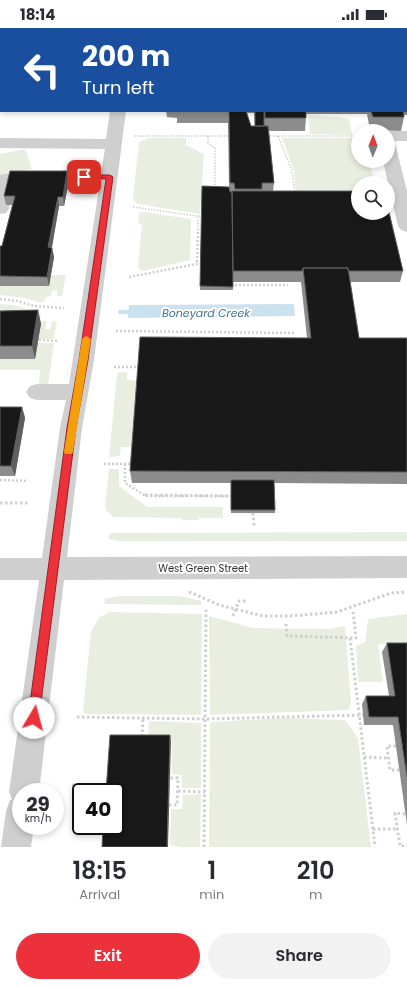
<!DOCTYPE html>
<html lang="en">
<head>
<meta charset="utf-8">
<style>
  body { margin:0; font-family:Poppins,sans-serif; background:#f2f2f3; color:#2b2b33; height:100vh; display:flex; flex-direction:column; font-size:15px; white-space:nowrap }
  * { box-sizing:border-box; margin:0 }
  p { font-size:13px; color:#7c7c81 }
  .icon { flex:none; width:22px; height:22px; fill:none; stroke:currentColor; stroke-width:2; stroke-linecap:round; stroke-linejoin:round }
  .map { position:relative; height:819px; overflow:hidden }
  .drawer { display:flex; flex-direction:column; background:#fff; flex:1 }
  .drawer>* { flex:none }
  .guide { position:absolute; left:0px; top:0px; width:407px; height:84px; box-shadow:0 2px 6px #0003; background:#1a4fa0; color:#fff; overflow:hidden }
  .needle { width:26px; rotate:1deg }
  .buttons { position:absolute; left:351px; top:96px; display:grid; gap:8px }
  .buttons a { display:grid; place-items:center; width:44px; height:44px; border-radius:50%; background:#fff; box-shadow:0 2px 6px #0003; font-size:20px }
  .speed { position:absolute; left:12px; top:755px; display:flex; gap:8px; font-size:20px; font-weight:700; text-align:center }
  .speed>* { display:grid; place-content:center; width:52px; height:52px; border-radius:50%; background:#fff; box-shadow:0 2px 6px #0003; line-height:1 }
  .speed small { font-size:10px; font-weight:400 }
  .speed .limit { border:2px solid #111; border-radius:6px; background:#fff; color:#111 }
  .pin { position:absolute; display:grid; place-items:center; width:34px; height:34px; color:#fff; margin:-17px; border-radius:8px; box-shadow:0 2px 6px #0006 }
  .me { position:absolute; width:44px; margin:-22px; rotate:8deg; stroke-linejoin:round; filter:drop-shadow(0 0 3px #0008) }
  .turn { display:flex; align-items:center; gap:14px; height:84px; padding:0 16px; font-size:18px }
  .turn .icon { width:52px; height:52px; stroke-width:2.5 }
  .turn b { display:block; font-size:28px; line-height:34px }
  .eta { display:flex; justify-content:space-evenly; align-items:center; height:68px; text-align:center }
  .eta b { font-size:24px; font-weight:600; line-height:28px }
  .primary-button { display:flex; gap:8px; margin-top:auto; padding:8px 16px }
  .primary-button a { flex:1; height:46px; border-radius:24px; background:#ec313b; color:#fff; font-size:16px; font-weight:600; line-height:46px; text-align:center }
  .primary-button a+a { background:#f2f2f3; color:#2b2b33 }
  .status { display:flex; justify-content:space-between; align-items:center; height:28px; padding:0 20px; background:#fff; direction:ltr }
  .status svg { height:11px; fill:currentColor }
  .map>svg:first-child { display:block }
  .green { fill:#e8efe0 }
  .water { fill:#cce1ef }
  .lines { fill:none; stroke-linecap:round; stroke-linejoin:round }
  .stream { fill:#cce1ef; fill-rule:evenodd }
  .path-far2 { stroke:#cfcfcf; stroke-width:1.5; stroke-dasharray:1.5 1.5; stroke-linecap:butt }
  .path-far1 { stroke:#cfcfcf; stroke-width:2.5; stroke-dasharray:2 2; stroke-linecap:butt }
  .path { stroke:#cfcfcf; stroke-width:3; stroke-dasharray:2.5 2.5; stroke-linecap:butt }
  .minor { fill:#cfcfcf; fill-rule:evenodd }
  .wall { fill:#8c8c8c; fill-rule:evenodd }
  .shaded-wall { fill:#5e5e5e }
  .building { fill:#191919; stroke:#5e5e5e }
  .route { fill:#ec313b; stroke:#992026 }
  .slow { fill:#f59e0b }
  .labels { text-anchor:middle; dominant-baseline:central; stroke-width:4; stroke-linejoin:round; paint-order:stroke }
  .street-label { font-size:10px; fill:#323232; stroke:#fff }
  .water-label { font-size:11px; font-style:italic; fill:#3b7399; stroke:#fff }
</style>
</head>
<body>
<div class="status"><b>18:14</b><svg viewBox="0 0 49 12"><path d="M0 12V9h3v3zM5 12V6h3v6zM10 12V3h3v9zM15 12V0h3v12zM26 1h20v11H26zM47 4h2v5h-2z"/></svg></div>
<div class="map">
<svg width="407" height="819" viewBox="0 0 407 819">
  <rect width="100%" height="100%" fill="#fff"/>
  <!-- green -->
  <path class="green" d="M308,87L339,89L349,91L352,107L310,106Z
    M149,110H186V117L204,126L200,186L138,176L134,173L133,170L139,114Z
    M282,110H353L358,112V133H369L375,155H358V162L296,163L294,143Z
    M25,121L32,141L0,148V126Z
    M144,184L191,191L190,232L143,243L140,242L138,239L142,196L138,195L139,185Z
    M51,247H66L62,268H57V263L52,262L51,268L46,269L44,273L41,275L25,270L0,267V258H49Z
    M0,276L14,277L39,285L41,287L40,293H47L45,301H50L52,293L57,294L54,311H39L41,296H0Z
    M38,315H54L48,358L39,357L40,342H0V331Z
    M119,344H127V352L139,353L134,419H121L120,428L109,429L117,346Z
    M109,441H119V458L147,479H223V490H199V492H182V490L113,489L106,482L105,478Z
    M407,504V513H119L108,511L110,505Z
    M119,568H180L201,573V577L105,576L104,571Z
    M110,584L202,586L201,687L86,686L83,684L91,603L100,589Z
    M407,586V616H378L383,654H358L356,618L365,614L368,591Z
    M209,588L253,600L329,601L345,598L351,674L349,682L210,687Z
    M285,690L345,692L358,710L371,819H209L210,694Z
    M149,693L201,695V760H182V747L172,746V713L148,712Z
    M201,766L200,819H181L170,817L171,781H182L183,767Z"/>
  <!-- water -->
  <path class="water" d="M294,276L295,288L128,290L129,277Z"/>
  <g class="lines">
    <!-- stream -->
    <path class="stream" d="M119,282H137L140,284L137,286H119L118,284Z"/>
    <!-- path-far2 -->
    <path class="path-far2" d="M134,108H229
      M208,108V115L215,120V162
      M267,108H358
      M278,108L292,143L295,164
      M133,179L205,189
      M198,202V189"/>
    <!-- path-far1 -->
    <path class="path-far1" d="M197,234L198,201
      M129,249L202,235
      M231,257H288
      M0,271L17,273L34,278L64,280
      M116,303L296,305
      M39,312L58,313
      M114,339H139
      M104,436H133
      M125,436V455L146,468H231
      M0,452L28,453"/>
    <!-- path -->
    <path class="path" d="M145,467L231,468
      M0,475H29
      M253,485L254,498
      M189,564L219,577L263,588H290L337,584L391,565L405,564
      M233,588L239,573H246
      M286,596L287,608L356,610L353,584
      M350,610L375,819
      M77,689L205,691L363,687
      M142,709L143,690
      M396,718H387L390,742H399
      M364,729L388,730
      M72,757H109
      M178,763L205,764
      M169,777H177L178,750H170
      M405,786L395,785L400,818H407
      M373,801H397
      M204,819L206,580"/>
    <!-- minor -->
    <path class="minor" d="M119,0H133V1H119Z
      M259,0H273V1H259Z
      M0,28H1V36H0Z
      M406,29H407V37H406Z
      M110,83H126L94,332L82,400L67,529L407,528V550L64,552L39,764H21V798H34L31,819H1L6,783L10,772H12L9,764L39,552H0V530H42L60,400L66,372H37L30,370L26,364L30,358L37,356H69L100,154H15L9,181L6,185L0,186V147L16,144H101L105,121L0,120V110L106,111Z
      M388,103H407V113H388Z
      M388,114L394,116L396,119L407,163V204L401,202L398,198L383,133H388Z"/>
  </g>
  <!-- wall -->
  <path class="wall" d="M406,43H407V87H404V89L401,103L370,102L367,86H306V90L305,103H269L274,155L273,163L403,243L400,254H350L359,310H407V456L274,455L275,482V485H231V455H132L130,443L307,310L301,254H233V262H200L202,158L229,159L228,95H177V90L167,89L166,83H406ZM247,85H254L255,98H251Z
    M69,153L64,178H59L52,220L54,229L49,258H0V218H2L12,177H6L4,168Z
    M38,282L41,296L35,331H0V283Z
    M0,379H22L25,390L15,448H0Z
    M387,615H407V797L393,697H364L362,676L366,668H389L382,624Z"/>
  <!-- shaded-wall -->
  <path class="shaded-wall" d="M67,143L69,153L64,178L63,169Z
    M58,169L59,178L50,229L48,219Z
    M52,220L54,229L49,258L47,249Z
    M38,282L41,296L35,331L32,318Z
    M22,379L25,390L15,448L11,438Z
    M170,707L171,714L168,819H167Z"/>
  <!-- building -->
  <path class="building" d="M174,0H259V1H174Z
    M406,43H407V74H406Z
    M229,83H246L251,98H268L274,155H262V161H235L234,155H230Z
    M255,83H264V98H255Z
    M265,83H306V90H265Z
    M371,83H403L404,89H373Z
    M10,143H67L63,169H58L48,219L52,220L47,249L0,248V218H2L15,168H4Z
    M202,158L229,159L230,164H232L233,259L200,258Z
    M232,163H358V185H388V180L403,243H348V240H303L302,243H233Z
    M303,240H348L359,310H407V444L130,443L140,309L311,310Z
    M38,282L32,318H0V283Z
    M0,379H22L11,438H0Z
    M231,452H274L275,482H231Z
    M387,615H407V749L398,689H369L366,668H395Z
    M110,707H170L167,819H102L103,798H115V764H106Z"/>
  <!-- route -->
  <path class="route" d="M84,147H110L113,149L88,332L76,400L39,690L38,694L34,696L29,694L28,690L67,400L79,332L106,151L81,150V148Z"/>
  <!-- slow -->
  <path class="slow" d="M86,308L91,311L73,424L71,426H65L64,424L82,311Z"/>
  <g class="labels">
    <!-- street labels -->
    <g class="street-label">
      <text x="203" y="540">West Green Street</text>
    </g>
    <!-- water labels -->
    <g class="water-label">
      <text x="206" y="285">Boneyard Creek</text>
    </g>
  </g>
</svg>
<div class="buttons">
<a><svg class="needle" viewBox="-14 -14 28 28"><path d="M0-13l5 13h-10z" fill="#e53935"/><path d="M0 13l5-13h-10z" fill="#7c7c81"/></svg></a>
<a><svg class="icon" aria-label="search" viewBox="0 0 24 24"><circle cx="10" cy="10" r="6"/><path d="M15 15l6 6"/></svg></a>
</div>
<div class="speed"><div>29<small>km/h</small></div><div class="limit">40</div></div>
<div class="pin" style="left:84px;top:149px;background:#d93025"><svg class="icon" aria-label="arrive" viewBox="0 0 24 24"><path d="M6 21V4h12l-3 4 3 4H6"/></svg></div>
<svg class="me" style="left:34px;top:690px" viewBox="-20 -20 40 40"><circle r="19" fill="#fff"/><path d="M0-13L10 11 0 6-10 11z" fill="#ec313b"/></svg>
<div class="guide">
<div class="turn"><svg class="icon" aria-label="left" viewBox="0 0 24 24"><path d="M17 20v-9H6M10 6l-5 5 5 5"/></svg><div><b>200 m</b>Turn left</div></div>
</div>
</div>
<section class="drawer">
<div class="eta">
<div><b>18:15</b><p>Arrival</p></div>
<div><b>1</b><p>min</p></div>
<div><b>210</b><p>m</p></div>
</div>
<div class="primary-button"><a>Exit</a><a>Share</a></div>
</section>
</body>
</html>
